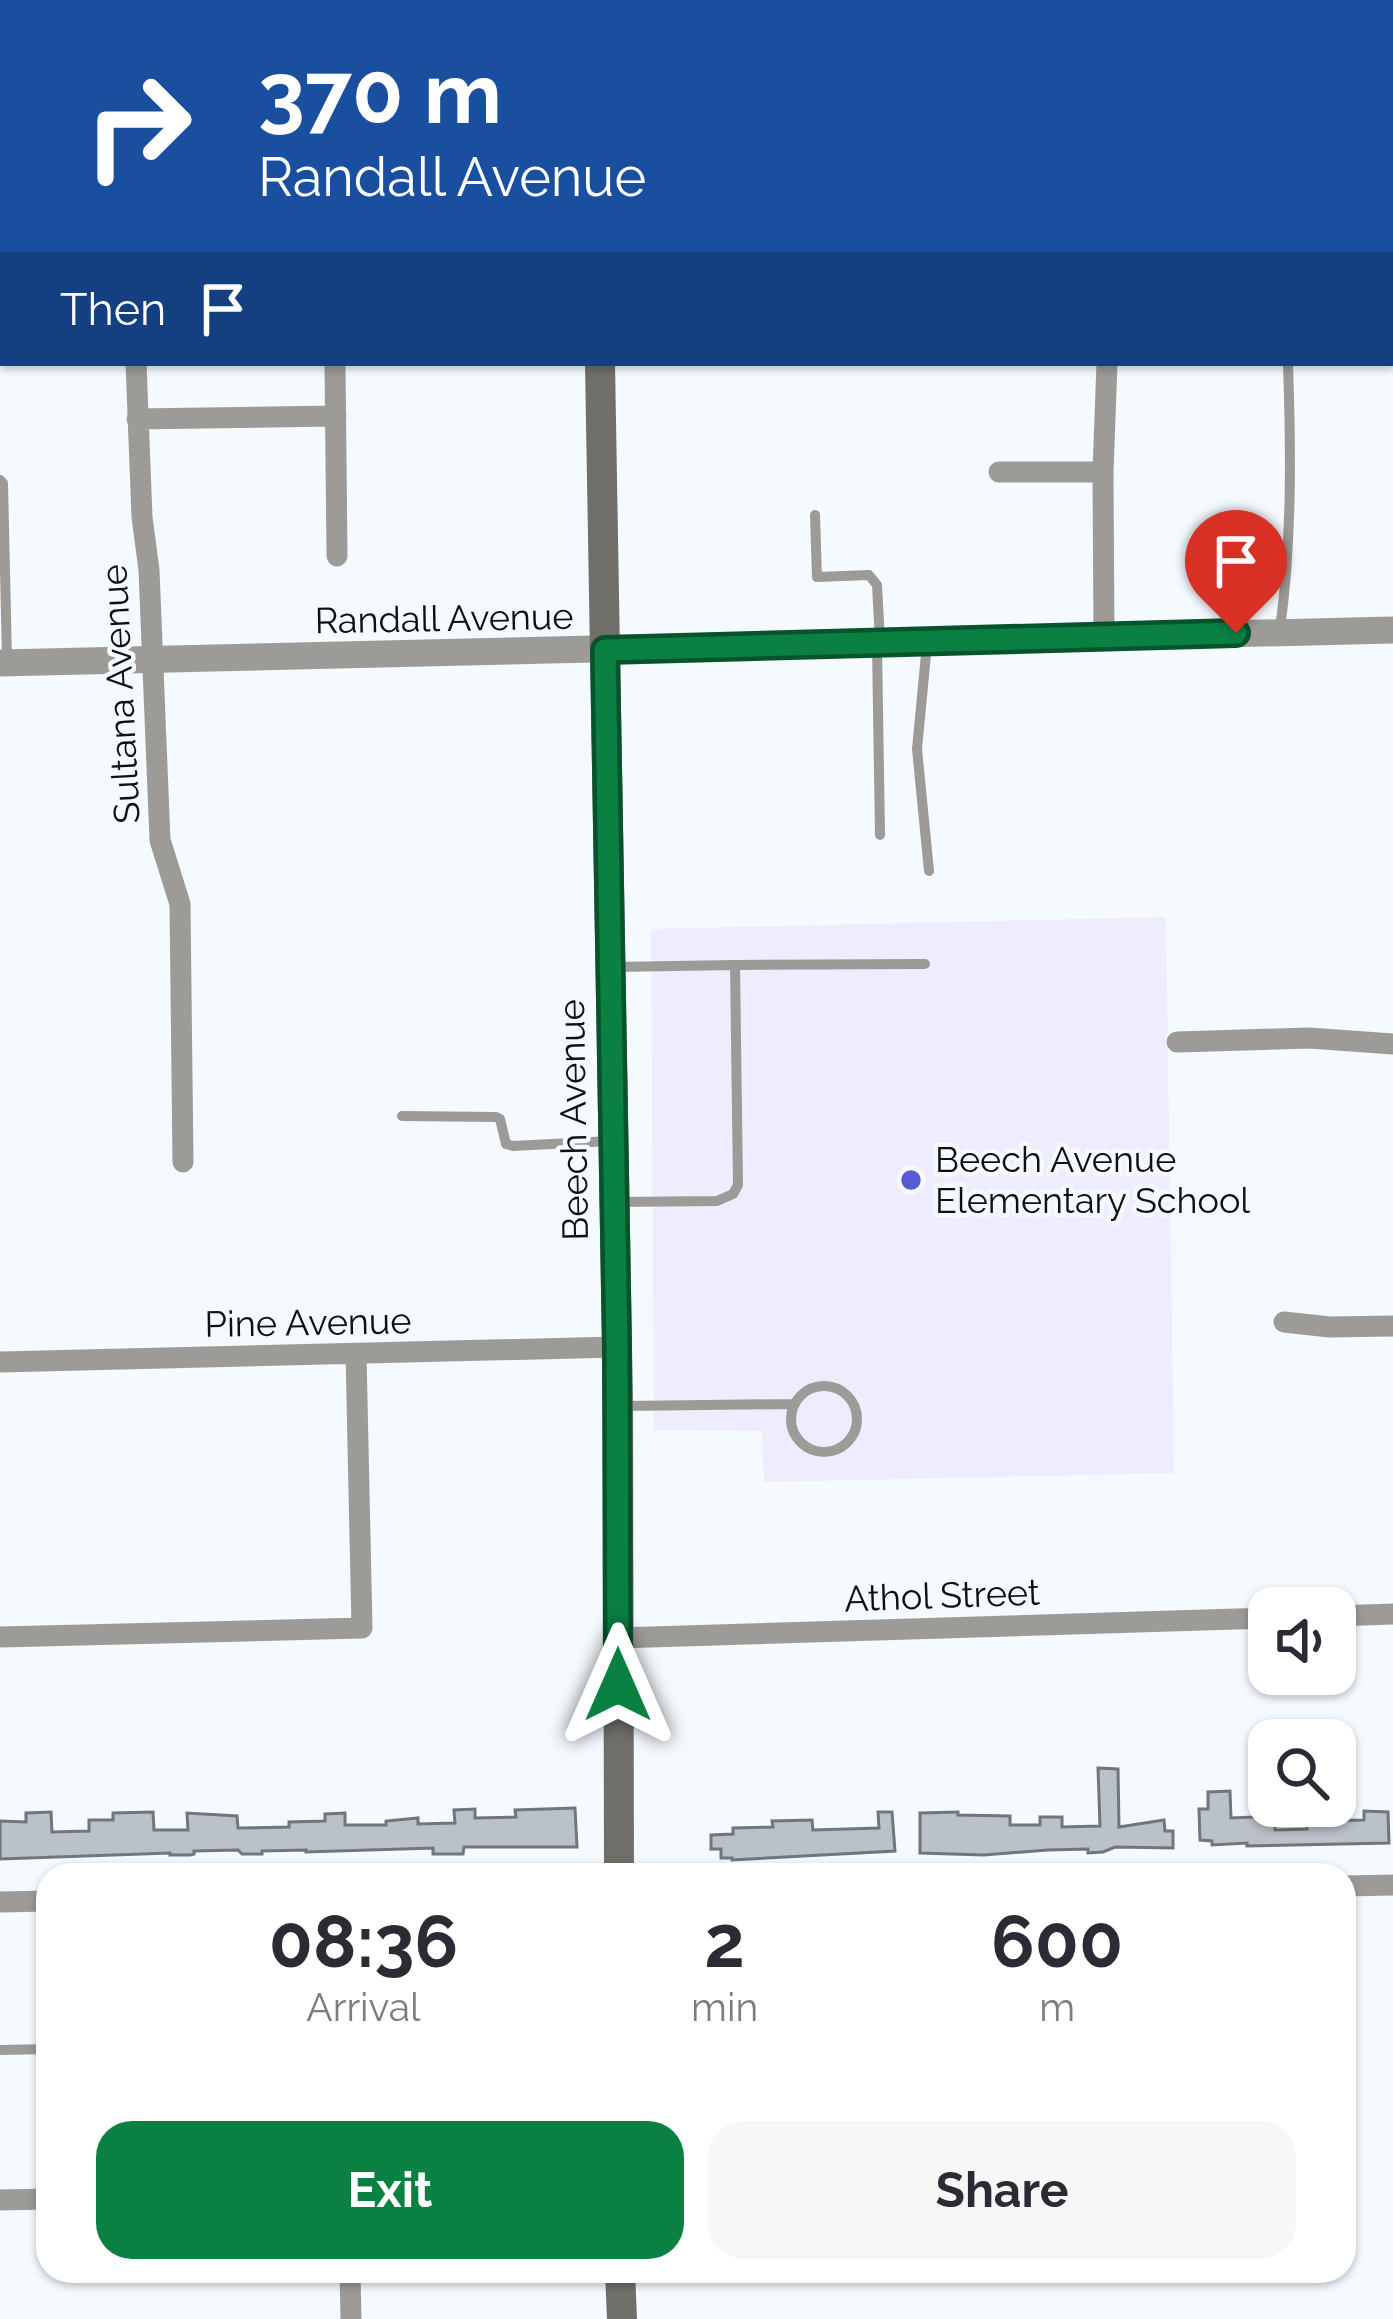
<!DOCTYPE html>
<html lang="en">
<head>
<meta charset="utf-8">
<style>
  body { margin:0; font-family:Raleway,sans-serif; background:#f7f7f7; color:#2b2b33; height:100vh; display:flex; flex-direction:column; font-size:45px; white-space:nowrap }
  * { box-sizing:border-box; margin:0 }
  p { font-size:39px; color:#7c7c81 }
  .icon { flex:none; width:66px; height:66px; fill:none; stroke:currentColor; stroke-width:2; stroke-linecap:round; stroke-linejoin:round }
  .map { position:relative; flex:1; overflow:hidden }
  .sheet { position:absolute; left:36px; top:1863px; width:1320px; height:420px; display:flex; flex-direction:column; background:#fff; border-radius:36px; box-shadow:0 3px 9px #0004 }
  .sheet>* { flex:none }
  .hud { position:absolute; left:0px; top:0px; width:1395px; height:366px; box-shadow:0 3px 9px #0004; background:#1a4fa0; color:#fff; overflow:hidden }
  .tools { position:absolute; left:1248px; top:1587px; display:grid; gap:24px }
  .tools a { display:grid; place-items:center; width:108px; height:108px; border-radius:24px; background:#fff; box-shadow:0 3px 9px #0004; font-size:60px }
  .pin { position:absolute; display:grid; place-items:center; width:102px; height:102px; color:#fff; margin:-123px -51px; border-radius:50% 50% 50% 0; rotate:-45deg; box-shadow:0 0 12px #0007 }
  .pin .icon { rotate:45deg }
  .me { position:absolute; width:132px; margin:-66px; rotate:0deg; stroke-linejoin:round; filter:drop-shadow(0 0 9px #0008) }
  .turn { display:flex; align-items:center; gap:42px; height:252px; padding:0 60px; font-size:54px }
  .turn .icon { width:156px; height:156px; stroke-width:2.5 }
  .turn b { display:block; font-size:84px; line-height:102px }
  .then { display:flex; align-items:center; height:114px; padding:0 60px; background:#0003; gap:24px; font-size:45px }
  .eta { display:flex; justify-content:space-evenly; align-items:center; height:204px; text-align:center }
  .eta b { font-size:72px; font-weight:700; line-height:84px }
  .button { display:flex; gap:24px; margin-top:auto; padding:24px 60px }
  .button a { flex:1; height:138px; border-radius:36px; background:#0b8043; color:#fff; font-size:48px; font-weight:700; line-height:138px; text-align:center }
  .button a+a { background:#f7f7f7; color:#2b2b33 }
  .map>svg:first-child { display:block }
  .education { fill:#efecfe }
  .building { fill:#bac1c8; stroke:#6f767c; stroke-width:3 }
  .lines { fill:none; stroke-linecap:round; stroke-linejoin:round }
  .service { stroke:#9d9b98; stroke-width:10 }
  .minor { stroke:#9d9b98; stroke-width:21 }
  .tertiary { stroke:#9d9b98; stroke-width:27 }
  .secondary { stroke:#716f6a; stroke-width:30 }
  .route-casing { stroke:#07532c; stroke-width:30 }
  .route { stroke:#0b8043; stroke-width:21 }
  .poi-dot { fill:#585cd3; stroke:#f5fafe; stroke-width:4.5 }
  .labels { text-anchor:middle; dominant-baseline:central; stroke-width:9; stroke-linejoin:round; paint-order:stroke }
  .street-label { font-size:36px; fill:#0d0f11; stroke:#f5fafe }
  .poi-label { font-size:36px; fill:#0d0f11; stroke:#f5fafe; text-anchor:start }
</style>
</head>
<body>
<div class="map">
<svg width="1393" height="2319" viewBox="0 0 1393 2319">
  <rect width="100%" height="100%" fill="#f5fafe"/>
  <!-- education -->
  <path class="education" d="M1166,917L1174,1473L764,1482L762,1431L654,1430L651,929Z"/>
  <!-- building -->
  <path class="building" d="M1098,1768L1118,1769L1119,1827L1164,1820L1165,1831H1173V1848L1115,1847L1103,1852L1088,1853V1849L1048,1850L984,1855L920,1853V1813L958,1812V1815L1010,1816V1825H1040V1817H1062V1827L1100,1826Z
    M1230,1791L1231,1818L1275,1816V1830L1307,1829V1823L1314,1821L1364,1820V1811L1388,1812L1389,1843L1247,1846V1843L1212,1845V1841L1200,1840L1199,1809H1208V1792Z
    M575,1808L577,1847H464L463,1854H433V1848L306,1852V1850L262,1851V1854H242L238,1850L194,1851V1854L190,1855H170V1853L0,1859V1821L26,1822V1813L51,1812L52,1832L89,1831V1820H113V1813L153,1812L154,1830H188L187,1813L237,1816L238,1828L289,1827V1822L325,1821V1814L345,1813V1825H386V1821L418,1818V1824L455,1823L454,1810L475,1809V1818L516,1817L515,1810Z
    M878,1812H892L895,1851L732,1860V1858H721V1849H711V1835L733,1834V1828L773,1827L772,1821L812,1820L813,1830L879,1828Z"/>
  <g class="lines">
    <!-- service -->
    <path class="service" d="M0,480L3,483L7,659
      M815,515L817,577L869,575L877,585L880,641
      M1280,629C1292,541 1291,452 1288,363
      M927,644L917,749L929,871
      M877,646L880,835
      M735,965L925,964
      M614,967L735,965L738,1185L733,1194L717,1201L618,1202
      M402,1116L496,1117L500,1119L506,1144L513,1146L610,1141
      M791 1419a33 33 0 1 1 66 0a33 33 0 1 1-66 0Z
      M624,1406L795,1404
      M0,2050L48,2049"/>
    <!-- minor -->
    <path class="minor" d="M132,0V3
      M330,0V3
      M136,363L142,517L149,570L160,840L180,904L183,1162
      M335,363L337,556
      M137,419L336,416
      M999,472H1103
      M1104,636L1103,472L1107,363
      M1177,1042L1309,1038L1393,1044
      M1284,1322L1330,1327L1393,1326
      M0,1362L617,1347
      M1335,1616L1393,1614
      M0,1637L362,1628L356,1354
      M618,1638L1269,1618
      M1344,1886L1393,1885
      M0,1902L48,1901
      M0,2200L48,2199
      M350,2271L351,2319"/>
    <!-- tertiary -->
    <path class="tertiary" d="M0,663L1393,630"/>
    <!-- secondary -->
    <path class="secondary" d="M594,0V3
      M600,363L618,1406L619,1875
      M620,2271L622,2319"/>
  </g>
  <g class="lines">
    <!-- route casing -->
    <g class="route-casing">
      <path id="route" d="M618,1685L617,1347L605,650L1236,633"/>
    </g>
    <!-- route -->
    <use href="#route" class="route"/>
  </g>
  <!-- markers -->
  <circle class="poi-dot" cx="911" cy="1180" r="12"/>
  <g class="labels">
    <!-- street labels -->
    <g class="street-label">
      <text transform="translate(444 618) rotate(-1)">Randall Avenue</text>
      <text transform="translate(120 694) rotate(-93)">Sultana Avenue</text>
      <text transform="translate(573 1120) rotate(-91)">Beech Avenue</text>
      <text transform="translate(308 1322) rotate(-1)">Pine Avenue</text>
      <text transform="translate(942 1595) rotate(-2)">Athol Street</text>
    </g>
    <!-- poi labels -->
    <g class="poi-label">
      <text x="935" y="1159">Beech Avenue<tspan x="935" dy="41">Elementary School</tspan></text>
    </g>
  </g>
</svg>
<div class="tools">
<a><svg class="icon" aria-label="sound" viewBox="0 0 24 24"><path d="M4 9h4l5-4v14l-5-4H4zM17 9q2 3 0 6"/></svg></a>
<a><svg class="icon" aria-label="search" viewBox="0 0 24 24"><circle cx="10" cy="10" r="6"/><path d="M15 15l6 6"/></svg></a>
</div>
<div class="pin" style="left:1236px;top:633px;background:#d93025"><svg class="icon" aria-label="arrive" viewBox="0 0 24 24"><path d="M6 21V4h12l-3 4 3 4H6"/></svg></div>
<svg class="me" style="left:618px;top:1685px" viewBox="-20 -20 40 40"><path d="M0-17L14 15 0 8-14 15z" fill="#0b8043" stroke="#fff" stroke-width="4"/></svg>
<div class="hud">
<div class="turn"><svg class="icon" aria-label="right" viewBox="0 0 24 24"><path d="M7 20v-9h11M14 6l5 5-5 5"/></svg><div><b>370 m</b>Randall Avenue</div></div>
<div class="then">Then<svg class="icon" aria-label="arrive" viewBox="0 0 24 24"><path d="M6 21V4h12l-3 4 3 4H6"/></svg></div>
</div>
<section class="sheet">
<div class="eta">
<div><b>08:36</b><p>Arrival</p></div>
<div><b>2</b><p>min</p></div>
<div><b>600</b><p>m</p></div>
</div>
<div class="button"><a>Exit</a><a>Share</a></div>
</section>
</div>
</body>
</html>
